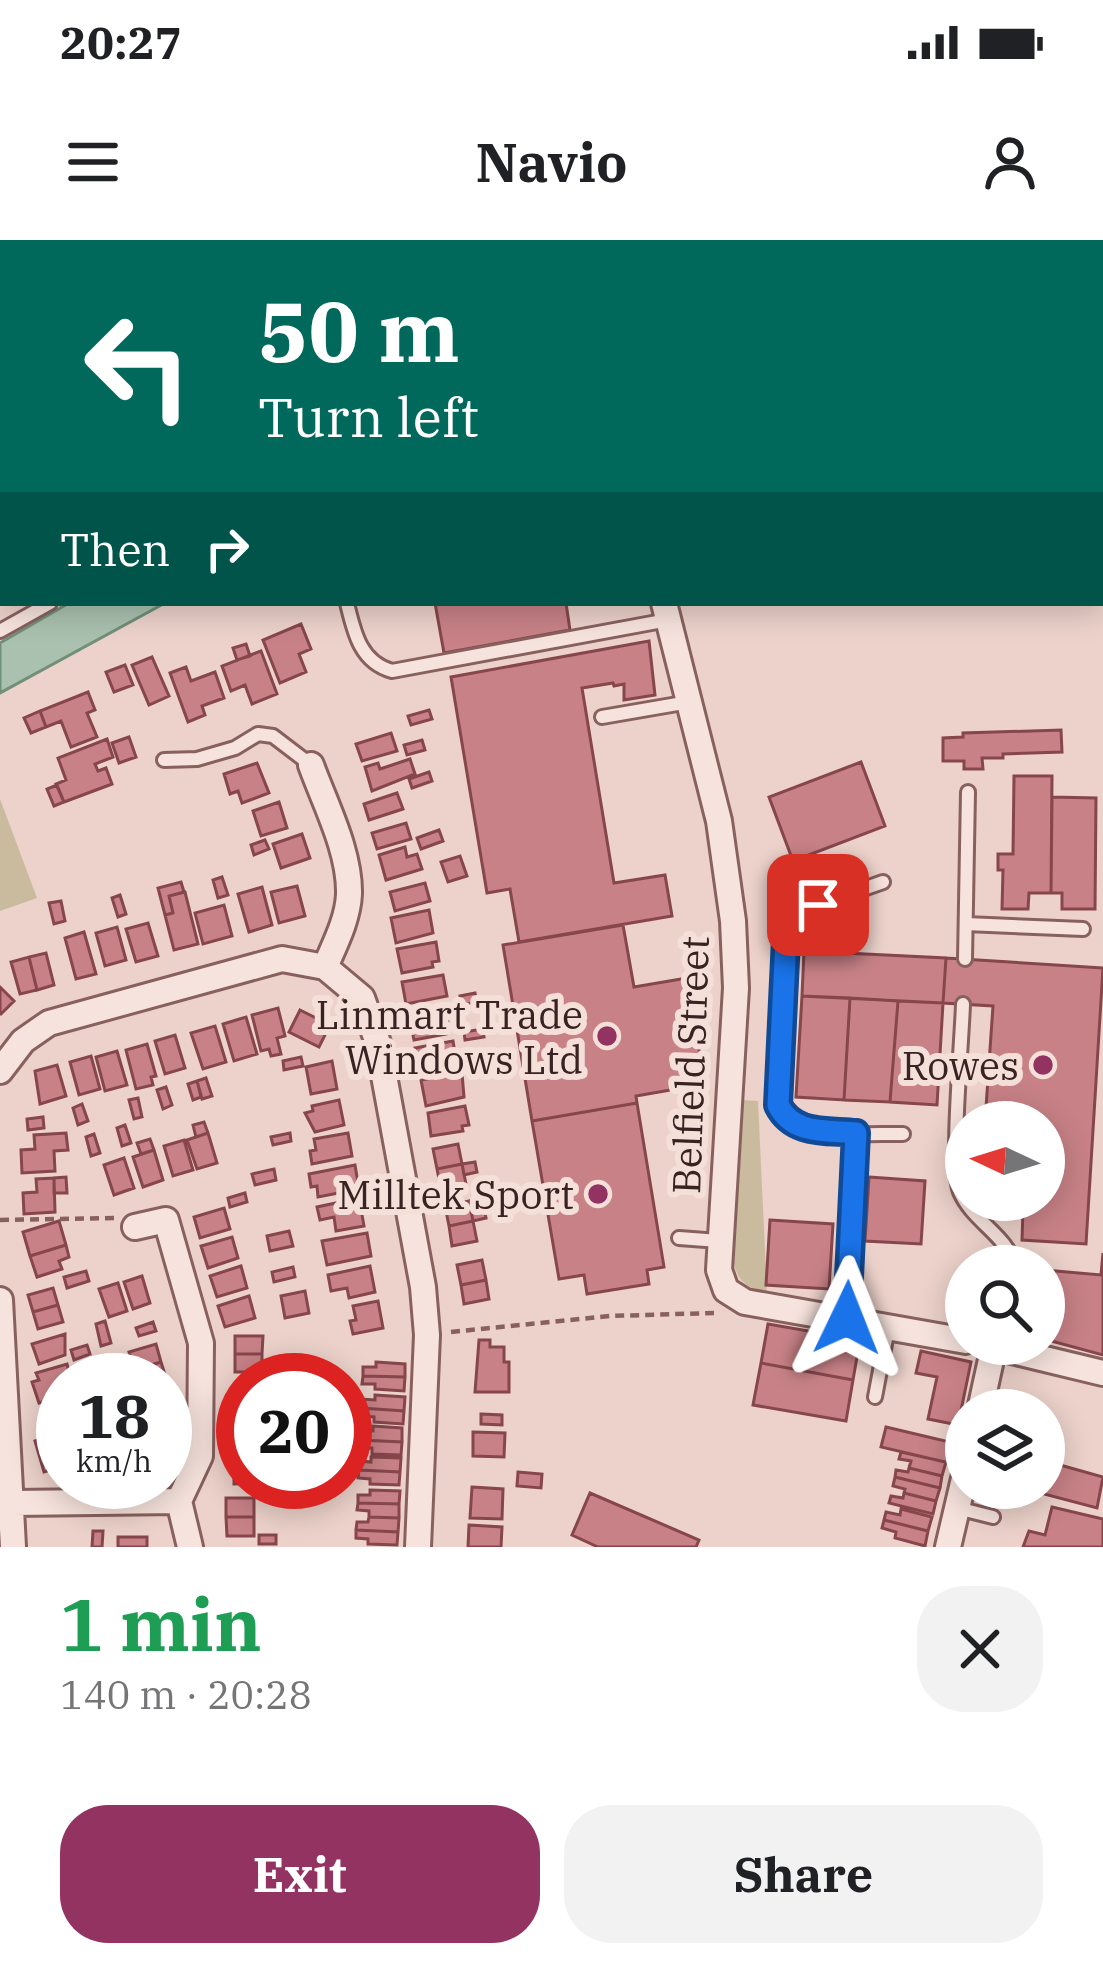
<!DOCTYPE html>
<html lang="en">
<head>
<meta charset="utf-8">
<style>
  body { margin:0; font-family:"IBM Plex Serif",serif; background:#f2f2f2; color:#202124; height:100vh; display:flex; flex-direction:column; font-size:45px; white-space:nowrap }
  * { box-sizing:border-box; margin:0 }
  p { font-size:39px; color:#757577 }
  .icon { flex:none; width:66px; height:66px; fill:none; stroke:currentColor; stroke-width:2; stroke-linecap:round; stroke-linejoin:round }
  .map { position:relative; height:1307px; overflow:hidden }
  .details { display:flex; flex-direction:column; background:#fff; flex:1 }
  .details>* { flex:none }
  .guide { position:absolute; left:0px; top:0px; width:1104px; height:366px; box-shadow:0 6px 30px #0003; background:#00695c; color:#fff; overflow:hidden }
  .needle { width:78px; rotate:274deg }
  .fabs { position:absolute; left:945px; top:861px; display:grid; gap:24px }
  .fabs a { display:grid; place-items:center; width:120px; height:120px; border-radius:50%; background:#fff; box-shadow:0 6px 30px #0003; font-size:60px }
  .speed { position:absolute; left:36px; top:1113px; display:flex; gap:24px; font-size:60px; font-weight:700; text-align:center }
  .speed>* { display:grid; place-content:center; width:156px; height:156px; border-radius:50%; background:#fff; box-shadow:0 6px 30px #0003; line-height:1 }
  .speed small { font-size:30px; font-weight:400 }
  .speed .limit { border:18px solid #d22; background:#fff; color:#111 }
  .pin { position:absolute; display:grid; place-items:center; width:102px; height:102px; color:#fff; margin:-51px; border-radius:24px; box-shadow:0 6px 18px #0006 }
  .me { position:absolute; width:132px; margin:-66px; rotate:2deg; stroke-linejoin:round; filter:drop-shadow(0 0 9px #0008) }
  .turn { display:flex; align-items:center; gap:42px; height:252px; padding:0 60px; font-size:54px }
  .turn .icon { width:156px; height:156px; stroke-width:2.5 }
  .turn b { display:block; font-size:84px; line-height:102px }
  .then { display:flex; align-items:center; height:114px; padding:0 60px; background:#0003; gap:24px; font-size:45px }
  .round { display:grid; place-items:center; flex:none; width:126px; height:126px; border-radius:48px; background:#f2f2f2 }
  .headline { display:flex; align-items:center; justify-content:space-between; height:204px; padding:0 60px }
  h1 { font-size:72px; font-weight:800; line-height:90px; color:#1e9e55 }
  .action { display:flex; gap:24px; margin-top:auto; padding:24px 60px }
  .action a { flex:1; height:138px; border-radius:48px; background:#933362; color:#fff; font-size:48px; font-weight:800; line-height:138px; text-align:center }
  .action a+a { background:#f2f2f2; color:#202124 }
  .status { display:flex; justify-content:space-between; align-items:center; height:84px; padding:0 60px; background:#fff; direction:ltr }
  .status svg { height:33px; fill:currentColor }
  header { display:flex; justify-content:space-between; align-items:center; height:156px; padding:0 60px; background:#fff; font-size:54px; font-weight:800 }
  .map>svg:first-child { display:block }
  .green { fill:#caba9e }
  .water { fill:#aac1af; stroke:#718f79; stroke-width:3 }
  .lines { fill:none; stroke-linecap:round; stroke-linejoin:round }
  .river { stroke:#aac1af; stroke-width:42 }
  .building { fill:#c88287; stroke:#86464c; stroke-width:3 }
  .lane-casing { stroke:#88615f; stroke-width:18 }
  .street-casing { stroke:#88615f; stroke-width:30 }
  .path { stroke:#88615f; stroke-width:4.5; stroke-dasharray:9 6; stroke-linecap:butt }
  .lane { stroke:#f7e3dd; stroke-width:12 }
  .street { stroke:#f7e3dd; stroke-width:24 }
  .route-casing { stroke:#114b97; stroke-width:30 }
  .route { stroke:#1a73e8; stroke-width:21 }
  .poi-dot { fill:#933362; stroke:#f4dfd9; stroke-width:4.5 }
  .labels { text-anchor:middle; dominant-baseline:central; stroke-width:12; stroke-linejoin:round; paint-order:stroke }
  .poi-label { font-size:39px; fill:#392222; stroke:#f4dfd9; text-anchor:end }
  .street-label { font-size:39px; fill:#392222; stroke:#f4dfd9 }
</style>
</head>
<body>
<div class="status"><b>20:27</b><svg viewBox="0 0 49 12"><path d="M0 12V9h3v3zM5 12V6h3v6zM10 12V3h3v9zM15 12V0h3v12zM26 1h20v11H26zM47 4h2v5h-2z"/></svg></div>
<header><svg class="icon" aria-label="menu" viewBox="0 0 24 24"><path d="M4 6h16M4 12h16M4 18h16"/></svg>Navio<svg class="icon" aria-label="person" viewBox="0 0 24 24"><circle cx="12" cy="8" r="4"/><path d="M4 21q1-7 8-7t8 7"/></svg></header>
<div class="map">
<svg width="1103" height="1307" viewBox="0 0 1103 1307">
  <rect width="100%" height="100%" fill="#ecd2ca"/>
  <!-- green -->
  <path class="green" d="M318,0H574L317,3Z
    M0,559L37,658L0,671Z
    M743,860L758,861L767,1054C739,1046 734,1034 731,1006Z"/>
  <!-- water -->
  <path class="water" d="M743,0H1103V24L1101,3H735Z
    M69,363H165L0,453V403Z"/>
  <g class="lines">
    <!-- river -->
    <path class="river" d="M211,3V0
      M0,134H3"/>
  </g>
  <!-- building -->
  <path class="building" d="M3,290V347L2,348L0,292Z
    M435,363H566L570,390L444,413Z
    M301,384L311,409L299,414L306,432L280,443L263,400Z
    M649,401L655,455L624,460V444L614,446L613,443L582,448L614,643L665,635L672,676L519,702L510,649L487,653L451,437Z
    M246,404L250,416L237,420L233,408Z
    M261,411L277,454L252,464L245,445L231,451L222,426Z
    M152,417L169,456L149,465L132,425Z
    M125,425L133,445L114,452L106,432Z
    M186,427L191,441L215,432L224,458L202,466L205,475L188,482L170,433Z
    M88,452L95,470L87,473L97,497L71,507L61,481L46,487L40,471Z
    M429,470L432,479L411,485L408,476Z
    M40,471L46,487L31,493L24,478Z
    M1061,490L1062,512L1003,514V518H982L983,529H964V521H943V498L963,497V493Z
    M391,493L397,511L362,521L356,504Z
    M129,497L136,517L119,523L112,503Z
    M107,499L113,517L95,524L98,531L106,528L112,544L64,562L56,544L66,540L58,518Z
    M422,500L425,510L407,515L404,505Z
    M410,519L415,534L372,551L365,527L378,523L380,529Z
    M861,522L885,586L793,621L769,557Z
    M257,523L269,553L242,563L238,551L230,554L224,534Z
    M429,532L432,541L412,548L409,539Z
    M1014,536H1052L1051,653H1029L1028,669H1002L1003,630H998V614H1013Z
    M57,545L64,562L54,566L47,549Z
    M397,553L403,569L369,580L364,564Z
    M1052,557L1096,558L1095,669H1062V653H1051Z
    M279,562L287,588L261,596L253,571Z
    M406,583L411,599L377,609L372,593Z
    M439,590L443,601L421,609L417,598Z
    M302,594L310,618L281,628L273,604Z
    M265,600L269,609L254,615L251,605Z
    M405,607L407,617L417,614L422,629L386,640L379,615Z
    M460,616L467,636L448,642L441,622Z
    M222,637L228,655L218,658L213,640Z
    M181,642L184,652L169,656L173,673L165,675L158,648Z
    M425,643L430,661L395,671L390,652Z
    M297,646L305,676L279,683L271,652Z
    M262,647L272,685L249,692L238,654Z
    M185,652L198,704L174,710L165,675L173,673L169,656Z
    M120,655L126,674L118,677L112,658Z
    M61,661L65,681L54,684L49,663Z
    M224,665L232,696L203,704L195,673Z
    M429,670L433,693L396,703L391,678Z
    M148,683L158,716L136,722L126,689Z
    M623,685L634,747L687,738L705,844L636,856L637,863L532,881L503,705Z
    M117,687L126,720L105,726L96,693Z
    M84,692L96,734L76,739L65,698Z
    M436,702L439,721L432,722L433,727L402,733L397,709Z
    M804,711L946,718L943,763L802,756Z
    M46,713L54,745L37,750L29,717Z
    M29,717L37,750L20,754L11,722Z
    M946,718L1103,728L1086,1004L1022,1000L1023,969L996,967V960H1044V882H985L993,766L943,763Z
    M443,735L447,756L406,764L402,742Z
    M0,747L14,761L1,774L0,773Z
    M475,753L477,762L462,765L460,756Z
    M802,756L850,758L844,860L796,857Z
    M850,758L898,761L890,862L844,860Z
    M898,761L943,763L937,865L890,862Z
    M278,768L285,796L277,798L281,814L271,816L269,809L261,811L252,775Z
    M445,769L449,787H445L446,794L414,800L409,776Z
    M300,770L330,785L319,807L289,792Z
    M246,777L257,814L234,821L223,784Z
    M215,786L226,822L203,829L191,793Z
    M483,789L484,797L465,800L464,792Z
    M175,795L185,828L165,834L155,801Z
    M453,801L457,825L419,832L415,808Z
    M147,804L156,836L151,837L153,845L136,849L126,810Z
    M117,811L127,845L105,851L96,817Z
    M91,816L100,849L79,855L70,822Z
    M301,817L303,826L284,830L283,821Z
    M332,821L337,849L311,854L306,827Z
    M57,825L66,856L40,864L35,831Z
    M462,833L464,857L426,866L421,840Z
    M206,838L212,856L202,859L197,841Z
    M197,841L201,857L193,860L188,844Z
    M166,847L172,865L163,869L157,850Z
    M138,858L142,877L134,879L129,860Z
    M339,860L344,885L315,892L305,873L313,871L312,866Z
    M637,863L664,1027L647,1030L649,1044L587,1054L584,1035L559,1039L532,881Z
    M82,864L88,881L78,885L73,868Z
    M465,866L469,885L462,886L463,891L431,896L428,873Z
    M43,877L44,888L28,890L27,879Z
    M204,882L208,893L196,897L193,885Z
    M125,885L131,903L122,906L117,888Z
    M66,893L68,910L54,911L55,931L22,933L21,910L35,909L34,895Z
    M208,893L217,923L197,929L187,900Z
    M290,893L291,901L273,905L271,897Z
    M348,893L352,916L312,924L310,911L316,910L314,899Z
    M94,894L100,913L91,916L86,897Z
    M150,899L154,910L141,914L137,903Z
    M184,900L193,930L173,936L164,906Z
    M458,904L462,924L437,929L433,909Z
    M154,910L163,940L143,947L133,917Z
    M124,918L134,948L114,955L104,925Z
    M475,922L477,932L464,935L462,924Z
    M462,924L466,944L441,949L437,929Z
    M355,925L359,949L318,957L317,946L311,947L309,934Z
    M274,929L276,940L255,945L252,934Z
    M66,937L67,953H54V938Z
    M869,937L925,941L921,1004L865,1001Z
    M54,938L55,972L24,974L23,953L37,952L36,939Z
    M245,953L247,962L230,967L228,958Z
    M359,958L364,986L336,991L334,977L320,980L317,967Z
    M482,959L486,978L473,981L469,961Z
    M469,961L473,981L449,986L445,966Z
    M224,968L230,989L200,998L194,977Z
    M770,980L833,984L829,1049L766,1045Z
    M59,981L66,1005L30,1016L23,992Z
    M473,981L477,1001L452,1006L449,986Z
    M289,991L293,1006L270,1011L267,996Z
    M367,993L371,1016L327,1025L322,1001Z
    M232,997L238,1018L208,1028L201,1006Z
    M66,1005L69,1017L59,1021L62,1029L37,1037L30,1016Z
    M1103,1013V1115L1044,1099V1030L1101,1035Z
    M482,1020L486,1040L461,1045L457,1025Z
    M241,1026L247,1048L217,1057L210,1036Z
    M370,1026L375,1052L349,1058L347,1048L331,1051L328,1035Z
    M293,1027L295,1037L274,1042L272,1032Z
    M86,1031L89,1041L67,1048L64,1037Z
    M142,1036L150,1063L133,1069L124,1042Z
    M486,1040L489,1059L464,1064L461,1045Z
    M118,1043L127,1071L109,1077L99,1049Z
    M53,1048L58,1065L33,1072L28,1055Z
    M305,1051L309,1073L285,1078L281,1056Z
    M249,1056L255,1078L225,1087L218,1066Z
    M378,1061L383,1088L353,1094L350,1081L356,1080L353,1066Z
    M58,1065L63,1082L38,1089L33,1072Z
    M105,1081L111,1103L101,1106L96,1084Z
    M153,1082L156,1091L139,1096L136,1088Z
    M768,1084L860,1100L853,1140L761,1123Z
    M65,1094V1115L39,1124L32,1104Z
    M235,1096H263L262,1114H235Z
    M479,1100H490V1107H504V1122H509V1152H475Z
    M156,1104L161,1122L135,1130L129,1112Z
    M87,1105L90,1114L74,1120L71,1110Z
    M921,1111L971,1122L958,1185L928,1179L937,1137L916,1133Z
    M235,1114H262V1132H235Z
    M161,1122L167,1141L138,1140L135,1130Z
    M376,1122L405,1124V1137L363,1136V1127H376Z
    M761,1123L853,1140L846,1181L753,1165Z
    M67,1124L70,1135L59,1139L63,1155L39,1163L32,1142L39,1140L36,1133Z
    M363,1136L405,1137L404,1151L375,1149V1144H362Z
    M232,1149H243V1167H232Z
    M375,1155L405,1157L404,1171L361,1168L362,1159L375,1160Z
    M232,1167H243V1185H233Z
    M361,1168L404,1171L403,1184L374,1182V1177L361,1176Z
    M481,1174L502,1175V1185L481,1184Z
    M373,1186L402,1188V1202L359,1200L360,1190L373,1191Z
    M886,1187L954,1203L949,1223L881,1207Z
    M63,1192V1227H62L52,1195Z
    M473,1192L505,1193L504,1217L473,1216Z
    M52,1195L62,1227L44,1232L35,1201Z
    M234,1198H243V1221H234Z
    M359,1200L402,1202L401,1215L372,1214V1208H359Z
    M901,1212L946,1222L942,1236L909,1228L911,1221L899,1219Z
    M371,1217L401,1218L400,1232L359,1230V1221L371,1222Z
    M234,1221H243V1242L260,1243L234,1244Z
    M1053,1223L1103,1237L1097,1268L1044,1254Z
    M909,1228L942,1236L940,1248L895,1237L896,1230L908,1232Z
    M359,1230L400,1232L399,1245L370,1244V1239L358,1238Z
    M518,1232L542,1234L541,1248L517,1246Z
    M895,1237L940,1248L936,1261L904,1253L905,1249L893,1246Z
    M472,1247L503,1249L502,1279L470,1278Z
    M370,1250L400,1251L399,1264L358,1263V1255H370Z
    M590,1253L699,1300L696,1307H598L572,1295Z
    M904,1253L936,1261L933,1274L889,1263L891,1256L903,1258Z
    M226,1258H254V1277H226Z
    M358,1263L399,1264V1278L369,1277V1271L357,1270Z
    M1052,1267L1103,1279V1307H1023L1029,1291L1045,1295Z
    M901,1269L932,1277L928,1291L884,1280L886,1272L900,1275Z
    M226,1277H254V1296H227Z
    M369,1277L399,1278L398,1292L356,1290L357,1282H368Z
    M884,1280L928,1291L925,1306L895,1298L896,1292L882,1288Z
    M469,1285L502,1287L501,1307H468Z
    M356,1290L398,1292L397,1305L368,1304V1299L356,1298Z
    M93,1291H103L102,1307H92Z
    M259,1295H276V1304H259Z
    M118,1297H147V1307H118Z"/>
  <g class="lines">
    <!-- lane casing -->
    <g class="lane-casing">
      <path id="lane" d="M0,249L3,248
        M347,363C354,392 360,422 392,431L668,380
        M0,391L50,363
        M602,477L689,462
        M164,520L197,519L235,508L258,494L273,496L311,525
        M883,642C845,656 808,663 786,699L779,865C793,902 868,893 903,894
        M966,684L1083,689
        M965,719L968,552
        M963,764C962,799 950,928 960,952C973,982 1007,995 1015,1026
        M679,998L719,1001
        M847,1078L856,893
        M875,1157L888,1088
        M957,1268L993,1277"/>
    </g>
    <!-- street casing -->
    <g class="street-casing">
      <path id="street" d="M664,363L719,581L733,681L736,748L719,1030L726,1050L745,1062L966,1101
        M311,525C325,564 350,611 349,654C348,679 335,704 325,727
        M0,831L23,801L49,783L282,719L325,727L362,758L378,803L423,1047L427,1095L418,1307
        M135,987L166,980L201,1103L200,1216L179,1261L190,1307
        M0,1060L13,1307
        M983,1104L1103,1133
        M980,1170L994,1106
        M13,1263L179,1261
        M948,1307L966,1230"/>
    </g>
    <!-- path -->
    <path class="path" d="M706,3L712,0
      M0,980L114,978
      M451,1092L610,1076L714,1073"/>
    <!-- lane -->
    <use href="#lane" class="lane"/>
    <!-- street -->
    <use href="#street" class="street"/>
  </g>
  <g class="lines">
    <!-- route casing -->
    <g class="route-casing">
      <path id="route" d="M818,665L798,678L786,699L778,865C793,895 826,890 856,893L847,1078"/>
    </g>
    <!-- route -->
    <use href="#route" class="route"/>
  </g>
  <!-- markers -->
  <g class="poi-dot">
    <circle cx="607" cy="796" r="12"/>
    <circle cx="1043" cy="825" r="12"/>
    <circle cx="598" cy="954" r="12"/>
  </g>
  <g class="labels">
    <!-- poi labels -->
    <g class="poi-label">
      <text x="583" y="774">Linmart Trade<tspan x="583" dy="45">Windows Ltd</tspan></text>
      <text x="1019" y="825">Rowes</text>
      <text x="574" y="954">Milltek Sport</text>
    </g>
    <!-- street labels -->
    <g class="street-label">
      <text transform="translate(690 825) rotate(-88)">Belfield Street</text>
    </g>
  </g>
</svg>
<div class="fabs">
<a><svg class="needle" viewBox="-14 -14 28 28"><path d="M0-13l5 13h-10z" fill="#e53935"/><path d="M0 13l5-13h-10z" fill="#757577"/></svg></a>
<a><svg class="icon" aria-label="search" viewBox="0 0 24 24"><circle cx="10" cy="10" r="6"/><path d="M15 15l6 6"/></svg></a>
<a><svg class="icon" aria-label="layers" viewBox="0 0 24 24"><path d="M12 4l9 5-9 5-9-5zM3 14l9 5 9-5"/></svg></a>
</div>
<div class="speed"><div>18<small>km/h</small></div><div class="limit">20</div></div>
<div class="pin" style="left:818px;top:665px;background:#d93025"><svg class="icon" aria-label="arrive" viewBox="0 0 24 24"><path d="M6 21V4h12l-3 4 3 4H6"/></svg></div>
<svg class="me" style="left:847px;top:1078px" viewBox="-20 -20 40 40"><path d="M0-17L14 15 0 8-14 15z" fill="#1a73e8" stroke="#fff" stroke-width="4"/></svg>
<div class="guide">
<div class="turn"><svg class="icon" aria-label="left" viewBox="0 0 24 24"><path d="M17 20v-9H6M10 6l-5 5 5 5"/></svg><div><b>50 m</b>Turn left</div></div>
<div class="then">Then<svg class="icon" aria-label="right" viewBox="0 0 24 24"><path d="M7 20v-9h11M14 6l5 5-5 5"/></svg></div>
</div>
</div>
<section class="details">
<div class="headline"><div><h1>1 min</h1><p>140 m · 20:28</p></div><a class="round"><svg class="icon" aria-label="close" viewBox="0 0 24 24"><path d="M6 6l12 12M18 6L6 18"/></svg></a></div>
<div class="action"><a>Exit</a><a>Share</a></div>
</section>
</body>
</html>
